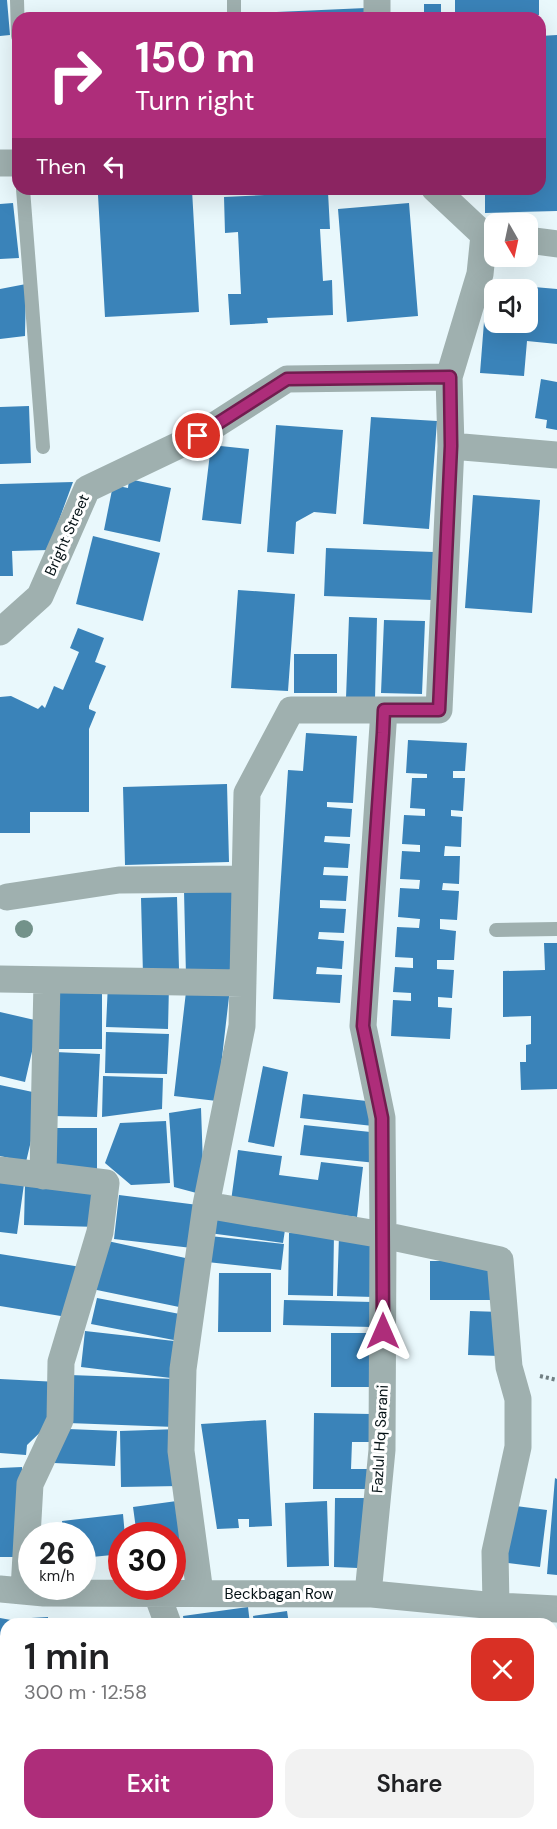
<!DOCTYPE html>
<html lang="en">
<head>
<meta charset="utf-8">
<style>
  body { margin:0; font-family:"DM Sans",sans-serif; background:#f2f2f2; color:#202124; height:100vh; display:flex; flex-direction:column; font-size:22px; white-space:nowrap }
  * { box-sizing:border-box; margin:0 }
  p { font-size:20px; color:#757577 }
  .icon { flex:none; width:33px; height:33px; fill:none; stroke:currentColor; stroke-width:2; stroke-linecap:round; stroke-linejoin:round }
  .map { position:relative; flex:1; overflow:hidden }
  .side { position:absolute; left:0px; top:1618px; width:558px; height:212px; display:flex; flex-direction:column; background:#fff; border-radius:18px 18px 0 0; box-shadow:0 6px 24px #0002 }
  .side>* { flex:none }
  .banner { position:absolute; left:12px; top:12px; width:534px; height:183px; border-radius:18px; box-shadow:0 6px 24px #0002; background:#ae2d7a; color:#fff; overflow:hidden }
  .needle { width:39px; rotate:171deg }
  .controls { position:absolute; left:484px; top:213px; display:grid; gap:12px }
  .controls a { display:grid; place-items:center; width:54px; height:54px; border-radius:12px; background:#fff; box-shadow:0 6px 24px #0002; font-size:30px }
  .speed { position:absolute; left:18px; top:1522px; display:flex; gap:12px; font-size:30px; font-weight:700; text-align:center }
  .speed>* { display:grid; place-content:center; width:78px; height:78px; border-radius:50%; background:#fff; box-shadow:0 6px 24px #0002; line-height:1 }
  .speed small { font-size:15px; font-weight:400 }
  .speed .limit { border:9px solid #d22; background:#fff; color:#111 }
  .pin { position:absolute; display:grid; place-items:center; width:51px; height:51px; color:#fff; margin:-26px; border:3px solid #fff; border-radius:50%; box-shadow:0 2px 6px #0007 }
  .me { position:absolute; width:66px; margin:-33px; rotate:0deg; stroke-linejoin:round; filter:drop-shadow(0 0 4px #0008) }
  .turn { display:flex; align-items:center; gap:21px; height:126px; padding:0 24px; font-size:27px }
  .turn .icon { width:78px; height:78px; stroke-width:2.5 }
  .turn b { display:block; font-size:42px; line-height:51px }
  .then { display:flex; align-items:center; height:57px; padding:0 24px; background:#0003; gap:12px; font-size:22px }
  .round { display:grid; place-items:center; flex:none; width:63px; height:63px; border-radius:18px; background:#f2f2f2 }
  .headline { display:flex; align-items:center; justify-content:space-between; height:102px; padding:0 24px }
  h1 { font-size:36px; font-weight:600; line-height:45px }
  .button { display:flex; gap:12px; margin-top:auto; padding:12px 24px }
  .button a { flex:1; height:69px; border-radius:18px; background:#ae2d7a; color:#fff; font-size:24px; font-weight:600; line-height:69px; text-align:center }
  .button a+a { background:#f2f2f2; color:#202124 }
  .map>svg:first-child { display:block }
  .building { fill:#3a83b9 }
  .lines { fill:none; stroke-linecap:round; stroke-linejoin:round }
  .path { stroke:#707e82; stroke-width:4; stroke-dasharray:3 3; stroke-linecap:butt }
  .lane { stroke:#9fb0af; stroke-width:14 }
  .street { stroke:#9fb0af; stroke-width:27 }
  .tree { fill:#73928a }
  .route-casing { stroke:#711d4f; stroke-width:15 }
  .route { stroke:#ae2d7a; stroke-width:10 }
  .labels { text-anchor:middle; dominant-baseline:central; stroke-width:6; stroke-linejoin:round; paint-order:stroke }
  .street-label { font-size:15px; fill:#041115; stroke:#fff }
</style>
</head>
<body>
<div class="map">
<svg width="557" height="1829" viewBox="0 0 557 1829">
  <rect width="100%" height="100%" fill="#e9f8fc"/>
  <!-- building -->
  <path class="building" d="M0,0H7L10,35L0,36Z
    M455,0H539V15H532V18H419L424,16V4H441V14L455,13Z
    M366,8V18H252V13Z
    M557,35V211L485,213V189H540V36Z
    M192,190L199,312L105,317L98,195Z
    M328,192L330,229H320L323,281L332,280L333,315L267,318L268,323L230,325L228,294H241L238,232L225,233L224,197Z
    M13,203L19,258L0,259V204Z
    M409,203L418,316L347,322L338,209Z
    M26,284L25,336L0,339V289Z
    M501,284L557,289V344L527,341L524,376L480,373L484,322H528V290H500Z
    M541,379L557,382V430L546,428L547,420L535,418Z
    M29,406L31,463L0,464V407Z
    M371,417L437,421L429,529L363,524Z
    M276,425L343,430L336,514L314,512L296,522L294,554L267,552Z
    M211,445L249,449L241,524L202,520Z
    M129,479L171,488L160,542L104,530L113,485L128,488Z
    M73,482L48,550L12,551L13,576H0V484Z
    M473,495L540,500L532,613L465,608Z
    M93,536L160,553L143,621L76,604Z
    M326,548L434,552L432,600L324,596Z
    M238,590L295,594L288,691L231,688Z
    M349,617L377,618L375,699L346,698Z
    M384,620L425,621L422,694L381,693Z
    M78,628L104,638L95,662L106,666L89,706V709L96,712L89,729V812H30V833H0V697L11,696L38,709L42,705L45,708L54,686L63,690L79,652L70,648Z
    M294,654H337V693H294Z
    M306,733L357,736L353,803L327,802V807L352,809L350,837L325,836L324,842L350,844L348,868L324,867L323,875L348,876L346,901L320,900V908L346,909L344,933L319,932L318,939L344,941L342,969L317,967L316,974L342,975L340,1003L273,999L288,770L303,771Z
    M408,740L467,743L465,771H453V778H465L463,811L451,810V816L462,817L461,847L445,846L444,856H460L459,884L443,883L442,890L459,891L457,920L440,919V929L456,931L454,960H437V969L454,970L452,998L438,997V1007L452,1008L450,1039L391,1036L393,1000L411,1001V993L393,992L395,967L413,968V958L395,957L397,927L419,928L420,919L398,917L400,888L419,889L420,880L400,879L402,851L420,852V845L402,844L404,815L425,816V809L410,808L412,778H427V774L406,773Z
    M227,784L229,862L125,865L123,787Z
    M233,889L235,975L186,976L184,891Z
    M177,897L179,969L143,975L141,898Z
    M544,943H557V1089L521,1090L520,1062H526V1045L531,1044V1016L503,1017V971L545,970Z
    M108,983L169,985L168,1029L106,1027Z
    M187,983L230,988L217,1101L174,1096Z
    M58,986H102V1049H59Z
    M0,1012L39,1021L25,1082L0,1076Z
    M106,1032L169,1034L167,1074L105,1073Z
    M55,1052L100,1054L97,1117L53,1116Z
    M263,1066L288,1072L274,1147L248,1142Z
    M103,1076L163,1078L162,1109L102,1117Z
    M0,1085L42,1094L26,1162L0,1156Z
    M303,1094L376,1102L373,1126L300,1118Z
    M201,1108L204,1195L174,1187L169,1113Z
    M166,1121L170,1183L131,1185L105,1163L120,1123Z
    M304,1125L380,1133L376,1163L300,1155Z
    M54,1128H97V1176H54Z
    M238,1150L282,1156L279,1175L318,1180L321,1162L363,1167L357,1217L231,1201Z
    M0,1174L25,1177L17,1234L0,1232Z
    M25,1183L101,1185L99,1227L24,1225Z
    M119,1195L198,1205L192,1248L114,1239Z
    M212,1213L286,1223L283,1243L209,1233Z
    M289,1233L334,1234L333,1296L288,1295Z
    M210,1236L284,1244L281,1270L207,1262Z
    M339,1236H376L374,1297L337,1296Z
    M103,1240L190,1259L184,1308L92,1289Z
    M0,1254L81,1267L73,1318L0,1306Z
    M430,1261H498L497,1300H430Z
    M219,1273H271V1332H218Z
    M97,1298L185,1315L179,1341L91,1324Z
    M284,1300L373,1302L372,1327L283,1325Z
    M470,1311L501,1312L500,1356L468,1355Z
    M85,1331L183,1342L179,1379L81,1367Z
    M331,1333H375L376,1387H331Z
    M70,1375L177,1379L175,1427L68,1423Z
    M0,1379L58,1382L55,1418L27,1445L26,1455L0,1453Z
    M314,1413L371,1414V1442H352L351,1469H370V1489H313Z
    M266,1420L272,1526L249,1527V1519H238L239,1528L217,1529L201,1424Z
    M68,1429L117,1431L115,1466L54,1463Z
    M179,1429L180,1486L121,1487L120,1431Z
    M22,1467V1557H0V1468Z
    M555,1478L557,1479V1575L547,1574Z
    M335,1498H370L358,1568L334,1567Z
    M184,1500L190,1547L172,1550V1536H137L133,1507Z
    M327,1501L329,1566L287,1567L285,1503Z
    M508,1505L547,1510L540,1567L500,1562Z
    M123,1514L125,1536H122V1554L82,1558V1536H64L62,1521Z
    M248,1607L250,1624H184L183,1616Z
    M287,1611L289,1624H254L253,1616Z
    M48,1617V1624H14V1619Z
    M0,1618L11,1620L10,1624H6V1661H0Z
    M113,1618V1624H50V1622Z
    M393,1618H426V1624H393Z
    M336,1621V1624H321V1623Z
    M380,1621V1624H345V1622Z
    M0,1688L6,1689L5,1740H0Z
    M555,1753H557V1793L552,1792Z
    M0,1774H6V1824H74V1827L0,1829Z
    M552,1805L556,1829H473V1824H552Z
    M87,1824H151V1829H88Z"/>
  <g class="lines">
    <!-- path -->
    <path class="path" d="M540,1376L557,1380"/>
    <!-- lane -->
    <path class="lane" d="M17,0L18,36
      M234,0V18
      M23,189L43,447
      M496,930L557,929"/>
    <!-- street -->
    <path class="street" d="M377,18V0
      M0,163H18
      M435,189L484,235L495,237
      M528,240L557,244
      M451,446L557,455
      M0,632L40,596L87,489L198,436L287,379L449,377L480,274L484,235
      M7,897L119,880L245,879
      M0,979L243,983
      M0,1170L106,1183L100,1232L61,1362L60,1420L30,1484L24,1590
      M43,1176L47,980
      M206,1205L242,1026L247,793L291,710H439L451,446L449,377
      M0,1589L44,1593L372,1594L496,1606L557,1609
      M200,1593L181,1451L183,1369L206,1205L383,1235L500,1260L509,1367L518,1399V1447L495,1552L496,1606
      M157,1594L168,1624
      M368,1594L382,1450L383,1235L382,1118L363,1026L384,710
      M0,1760H3
      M217,1824L219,1829"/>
  </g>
  <!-- trees -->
  <circle class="tree" cx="24" cy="929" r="9"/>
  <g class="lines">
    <!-- route casing -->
    <g class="route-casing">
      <path id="route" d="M198,436L287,379L450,377L451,446L439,710H384L383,733L363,1026L382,1118L383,1331"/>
    </g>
    <!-- route -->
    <use href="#route" class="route"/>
  </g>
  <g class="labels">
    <!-- street labels -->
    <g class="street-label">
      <text transform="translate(67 535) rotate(-66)">Bright Street</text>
      <text transform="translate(380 1439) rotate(-87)">Fazlul Hq Sarani</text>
      <text x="279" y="1594">Beckbagan Row</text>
    </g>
  </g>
</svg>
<div class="controls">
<a><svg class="needle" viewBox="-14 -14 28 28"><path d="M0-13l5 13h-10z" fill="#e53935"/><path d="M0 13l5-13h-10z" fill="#757577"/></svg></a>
<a><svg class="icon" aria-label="sound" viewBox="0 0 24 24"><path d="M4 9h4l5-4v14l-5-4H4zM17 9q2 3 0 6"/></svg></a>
</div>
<div class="speed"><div>26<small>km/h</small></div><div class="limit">30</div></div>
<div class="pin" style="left:198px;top:436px;background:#d93025"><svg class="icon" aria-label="arrive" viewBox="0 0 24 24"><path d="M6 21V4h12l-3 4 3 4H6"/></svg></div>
<svg class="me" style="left:383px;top:1331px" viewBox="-20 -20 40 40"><path d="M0-17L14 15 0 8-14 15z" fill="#ae2d7a" stroke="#fff" stroke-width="4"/></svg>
<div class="banner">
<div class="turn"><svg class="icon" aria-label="right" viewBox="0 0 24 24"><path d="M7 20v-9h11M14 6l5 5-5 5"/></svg><div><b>150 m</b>Turn right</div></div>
<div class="then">Then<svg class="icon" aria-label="left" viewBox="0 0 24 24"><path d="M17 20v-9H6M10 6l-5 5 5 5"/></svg></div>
</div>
<section class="side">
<div class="headline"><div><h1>1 min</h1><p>300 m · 12:58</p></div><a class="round" style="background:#d93025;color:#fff"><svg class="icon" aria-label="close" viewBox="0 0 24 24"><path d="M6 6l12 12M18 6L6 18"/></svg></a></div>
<div class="button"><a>Exit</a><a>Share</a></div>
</section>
</div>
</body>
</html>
